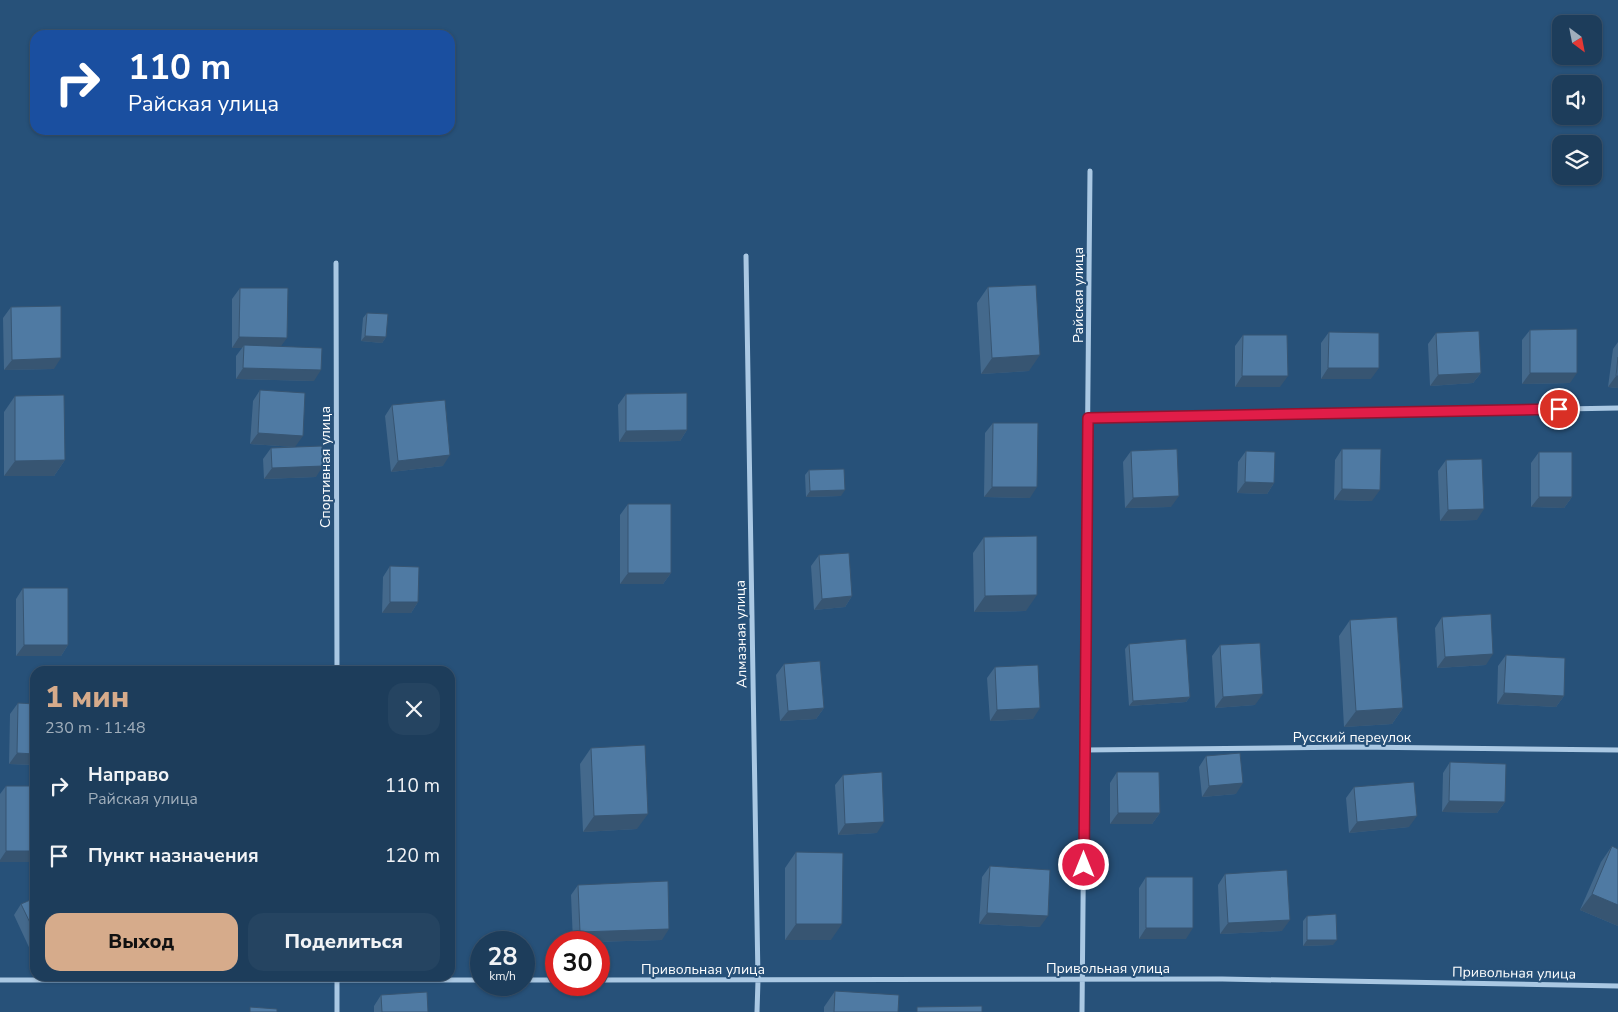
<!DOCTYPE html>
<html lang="ru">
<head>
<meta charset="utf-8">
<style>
  body { margin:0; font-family:"Nunito Sans",sans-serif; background:#254461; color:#f1f3f6; height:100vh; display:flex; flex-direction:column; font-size:19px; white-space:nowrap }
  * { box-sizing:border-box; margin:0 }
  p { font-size:16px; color:#a0aebb }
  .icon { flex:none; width:28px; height:28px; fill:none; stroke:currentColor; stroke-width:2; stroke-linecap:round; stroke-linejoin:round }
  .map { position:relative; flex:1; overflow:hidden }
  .details { position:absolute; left:30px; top:666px; width:425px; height:315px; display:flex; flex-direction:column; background:#1d3d5b; border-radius:15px; box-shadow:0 1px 4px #0004,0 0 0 1px #3b5671 }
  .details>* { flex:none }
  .hud { position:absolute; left:30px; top:30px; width:425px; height:105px; border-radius:15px; box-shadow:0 1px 4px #0004,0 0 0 1px #3b5671; background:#1a4fa0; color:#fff; overflow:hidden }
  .needle { width:32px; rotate:148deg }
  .tools { position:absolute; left:1552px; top:15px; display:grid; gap:10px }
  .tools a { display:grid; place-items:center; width:50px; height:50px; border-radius:10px; background:#1d3d5b; box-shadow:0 1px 4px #0004,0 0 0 1px #3b5671; font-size:25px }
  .speed { position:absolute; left:470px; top:931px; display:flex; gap:10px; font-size:25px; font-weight:700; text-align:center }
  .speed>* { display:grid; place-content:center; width:65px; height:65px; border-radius:50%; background:#1d3d5b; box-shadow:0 1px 4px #0004,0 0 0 1px #3b5671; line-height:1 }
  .speed small { font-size:12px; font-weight:400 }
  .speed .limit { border:8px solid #d22; background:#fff; color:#111 }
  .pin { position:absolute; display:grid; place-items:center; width:42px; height:42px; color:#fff; margin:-21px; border:2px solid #fff; border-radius:50%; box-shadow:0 1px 5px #0007 }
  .me { position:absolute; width:55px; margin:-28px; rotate:0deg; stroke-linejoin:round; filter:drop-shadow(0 0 4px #0008) }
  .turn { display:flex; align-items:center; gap:18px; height:105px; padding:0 15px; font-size:22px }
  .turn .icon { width:65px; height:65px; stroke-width:2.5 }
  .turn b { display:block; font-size:35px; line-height:42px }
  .round { display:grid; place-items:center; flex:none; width:52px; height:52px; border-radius:15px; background:#254461 }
  .overview { display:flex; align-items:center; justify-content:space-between; height:85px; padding:0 15px }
  h1 { font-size:30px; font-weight:800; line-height:38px; color:#d6ab8b }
  .action { display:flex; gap:10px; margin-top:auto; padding:10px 15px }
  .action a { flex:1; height:58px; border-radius:15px; background:#d6ab8b; color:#111; font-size:20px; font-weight:800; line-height:58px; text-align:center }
  .action a+a { background:#254461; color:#f1f3f6 }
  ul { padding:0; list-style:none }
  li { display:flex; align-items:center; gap:15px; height:70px; padding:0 15px }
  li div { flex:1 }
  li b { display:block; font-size:19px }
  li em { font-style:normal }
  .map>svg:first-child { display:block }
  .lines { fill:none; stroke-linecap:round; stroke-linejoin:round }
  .minor { stroke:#aac8e3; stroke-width:5 }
  .wall { fill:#44698c }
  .shaded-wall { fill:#375572 }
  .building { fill:#4f7aa3; stroke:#375572 }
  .route-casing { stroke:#92132f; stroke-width:12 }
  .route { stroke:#e11d48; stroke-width:9 }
  .labels { text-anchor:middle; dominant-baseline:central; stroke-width:4; stroke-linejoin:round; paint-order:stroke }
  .street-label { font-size:14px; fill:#fff; stroke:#275179 }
</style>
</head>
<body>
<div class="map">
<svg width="1618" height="1012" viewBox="0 0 1618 1012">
  <rect width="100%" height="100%" fill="#275179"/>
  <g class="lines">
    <!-- minor -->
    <path class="minor" d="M746,256L758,980L757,1012
      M336,263L337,671
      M1088,418L1618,408
      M1085,750L1355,747L1618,750
      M0,980H481
      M524,980H556
      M599,980L1222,979L1618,986
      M337,1012V976
      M1082,1012L1090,171"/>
  </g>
  <!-- wall -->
  <path class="wall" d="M988,287L1029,371L981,374L977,303Z
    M240,288L281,347L314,381L236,379V356L242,348H232V299Z
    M11,307L54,369L4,370L3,318Z
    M367,313L386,337L382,343L361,341L363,318Z
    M1530,330L1570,383L1522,384V340Z
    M1329,332L1371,379H1321V343Z
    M1436,333L1481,373L1473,383L1430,386L1428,344Z
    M1243,335L1280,387H1235V346Z
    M1618,342V388L1608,387L1613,349Z
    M260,390L295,447L250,444L253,401Z
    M626,394L687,430L680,441L619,442L618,405Z
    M15,396L65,460L54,476H4V412Z
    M392,405L443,466L391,472L385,416Z
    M993,423L1030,498L984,497L985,433Z
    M271,448L316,477L264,479L263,459Z
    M1342,449L1372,501L1334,500L1335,460Z
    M1131,451L1171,507L1125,508L1123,462Z
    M1246,451L1274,483L1267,494L1237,493L1238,462Z
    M1539,452L1572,497L1564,508L1531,507V463Z
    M1446,460L1477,520L1440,521L1438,471Z
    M809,470L841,496L806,497L805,475Z
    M628,504L671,573L663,584H620V515Z
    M984,537L1026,611L974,612L973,553Z
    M819,555L852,596L845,607L814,610L811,566Z
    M390,566L418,602L411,613H382L383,577Z
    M23,588L68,645L61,656H16V599Z
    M1442,617L1486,665L1437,668L1435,628Z
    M1350,620L1403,708L1392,724L1344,727L1339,636Z
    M1129,644L1190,697L1186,702L1129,706L1125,649Z
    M1220,645L1255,705L1215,708L1212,656Z
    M1506,655L1564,696L1556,707L1497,704L1498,666Z
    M784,664L824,708L816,719L780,721L776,675Z
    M995,667L1033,719L990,721L987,678Z
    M18,703L35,704V765L9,764L10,714Z
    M591,748L637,829L583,832L580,764Z
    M1206,756L1236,794L1202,797L1199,767Z
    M1450,762L1505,802L1497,813L1442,812L1443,773Z
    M1117,772L1160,813L1152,824H1110V783Z
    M843,775L877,833L838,835L835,785Z
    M6,786L31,862H0V794Z
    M1354,787L1409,827L1349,833L1346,798Z
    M1612,846L1618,926L1580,910L1601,862Z
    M796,852L831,940H785V868Z
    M990,866L1040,927L979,924L982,877Z
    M1225,874L1282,931L1220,934L1218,885Z
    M1146,877L1186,939H1139V888Z
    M578,885L662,940L593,942H573L571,895Z
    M35,898V958H34L14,915L21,904Z
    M1307,916L1333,945L1303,946V921Z
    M835,991L898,1012H824V1007Z
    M381,995L428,1012H374V1006Z"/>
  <!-- shaded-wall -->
  <path class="shaded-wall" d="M365,336L386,337L382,343L361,341Z
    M239,337L287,338L279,349L244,345L242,348H232Z
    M1040,355L1029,371L981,374L992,358Z
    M61,358L54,369L4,370L12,360Z
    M243,368L321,370L314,381L236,379Z
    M1328,368H1379L1371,379H1321Z
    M1481,373L1473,383L1430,386L1438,375Z
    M1530,373H1577L1570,383L1522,384Z
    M1242,376H1288L1280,387H1235Z
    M1616,376H1618V388L1608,387Z
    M687,430L680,441L619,442L626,431Z
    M258,433L303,436L295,447L250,444Z
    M450,455L443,466L391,472L398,461Z
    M65,460L54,476H4L15,461Z
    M323,466L316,477L264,479L272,468Z
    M1245,482L1274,483L1267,494L1237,493Z
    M992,487H1037L1030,498L984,497Z
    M1342,489L1380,490L1372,501L1334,500Z
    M845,490L841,496L806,497L810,491Z
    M1179,496L1171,507L1125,508L1133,498Z
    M1539,497H1572L1564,508L1531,507Z
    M1484,509L1477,520L1440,521L1448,510Z
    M628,573H671L663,584H620Z
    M1037,595L1026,611L974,612L985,596Z
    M852,596L845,607L814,610L822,599Z
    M390,602H418L411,613H382Z
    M24,645H68L61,656H16Z
    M1493,654L1486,665L1437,668L1445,657Z
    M1504,693L1564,696L1556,707L1497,704Z
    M1263,694L1255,705L1215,708L1223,697Z
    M1190,697L1186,702L1129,706L1133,701Z
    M824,708L816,719L780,721L788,711Z
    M1040,708L1033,719L990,721L997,710Z
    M1403,708L1392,724L1344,727L1356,711Z
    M17,753L35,754V765L9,764Z
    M1243,783L1236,794L1202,797L1209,786Z
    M1449,801L1505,802L1497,813L1442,812Z
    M1118,813H1160L1152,824H1110Z
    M648,814L637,829L583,832L594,816Z
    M1417,816L1409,827L1349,833L1357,822Z
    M884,822L877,833L838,835L845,824Z
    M6,851H35V857L31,862H0V860Z
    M1592,894L1618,905V926L1580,910Z
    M987,913L1048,916L1040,927L979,924Z
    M1290,920L1282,931L1220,934L1228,923Z
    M796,924H842L831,940H785Z
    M1146,928H1193L1186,939H1139Z
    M669,929L662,940L593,942H573L580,932Z
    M1307,940H1337L1333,945L1303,946Z"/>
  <!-- building -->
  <path class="building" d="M1036,285L1040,355L992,358L988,287Z
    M240,288H288L287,338L239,337Z
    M61,306V358L12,360L11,307Z
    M367,313L388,314L386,337L365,336Z
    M1577,329V373H1530V330Z
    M1479,331L1481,373L1438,375L1436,333Z
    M1329,332L1379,333V368H1328Z
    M1243,335H1287L1288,376H1242Z
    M244,345L322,348L321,370L243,368Z
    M1618,357V376H1616Z
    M260,390L305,393L303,436L258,433Z
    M687,393V430L626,431V394Z
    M64,395L65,460L15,461V396Z
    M445,400L450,455L398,461L392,405Z
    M993,423H1038L1037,487H992Z
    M322,446L323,466L272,468L271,448Z
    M1177,449L1179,496L1133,498L1131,451Z
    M1342,449H1381L1380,490L1342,489Z
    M1246,451L1275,452L1274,483L1245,482Z
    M1539,452H1572V497H1539Z
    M1482,459L1484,509L1448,510L1446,460Z
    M844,469L845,490L810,491L809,470Z
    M628,504H671V573H628Z
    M1037,536V595L985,596L984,537Z
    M849,553L852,596L822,599L819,555Z
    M390,566L419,567L418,602H390Z
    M23,588H68V645H24Z
    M1491,614L1493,654L1445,657L1442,617Z
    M1397,617L1403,708L1356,711L1350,620Z
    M1186,639L1190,697L1133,701L1129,644Z
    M1260,643L1263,694L1223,697L1220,645Z
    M1506,655L1565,658L1564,696L1504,693Z
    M820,661L824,708L788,711L784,664Z
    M1038,665L1040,708L997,710L995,667Z
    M18,703L35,704V754L17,753Z
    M645,745L648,814L594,816L591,748Z
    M1240,753L1243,783L1209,786L1206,756Z
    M1450,762L1506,764L1505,802L1449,801Z
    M882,772L884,822L845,824L843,775Z
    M1117,772H1159L1160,813H1118Z
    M1414,782L1417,816L1357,822L1354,787Z
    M6,786H35V851H6Z
    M1612,846L1618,849V905L1592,894Z
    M796,852L843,853L842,924H796Z
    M990,866L1050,870L1048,916L987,913Z
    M1287,870L1290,920L1228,923L1225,874Z
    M1146,877H1193V928H1146Z
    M668,881L669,929L580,932L578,885Z
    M35,898V933L21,904Z
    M1336,914L1337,940H1307V916Z
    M835,991L899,995L898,1012H834Z
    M427,992L428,1012H382L381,995Z
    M982,1006V1012H917V1007Z
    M250,1007L277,1009V1012H250Z"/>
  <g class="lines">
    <!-- route casing -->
    <g class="route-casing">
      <path id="route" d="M1084,865L1088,418L1559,409"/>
    </g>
    <!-- route -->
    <use href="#route" class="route"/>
  </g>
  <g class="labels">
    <!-- street labels -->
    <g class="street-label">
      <text transform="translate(1078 295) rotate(-90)">Райская улица</text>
      <text transform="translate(325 467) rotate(-90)">Спортивная улица</text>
      <text transform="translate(741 634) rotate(-91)">Алмазная улица</text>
      <text x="1352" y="737">Русский переулок</text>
      <text x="1108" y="968">Привольная улица</text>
      <text x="703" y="969">Привольная улица</text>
      <text transform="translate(1514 973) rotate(1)">Привольная улица</text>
    </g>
  </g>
</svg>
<div class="tools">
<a><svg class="needle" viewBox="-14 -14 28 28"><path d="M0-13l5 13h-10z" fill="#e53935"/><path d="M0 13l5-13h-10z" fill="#a0aebb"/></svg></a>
<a><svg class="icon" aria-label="sound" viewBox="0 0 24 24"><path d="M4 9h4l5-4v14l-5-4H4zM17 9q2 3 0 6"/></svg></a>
<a><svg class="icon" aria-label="layers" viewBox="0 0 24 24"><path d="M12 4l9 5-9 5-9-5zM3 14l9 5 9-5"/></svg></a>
</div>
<div class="speed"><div>28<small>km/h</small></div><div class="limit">30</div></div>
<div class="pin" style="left:1559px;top:409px;background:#d93025"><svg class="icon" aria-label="arrive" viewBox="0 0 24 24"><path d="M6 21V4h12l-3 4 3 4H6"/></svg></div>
<svg class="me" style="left:1084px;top:865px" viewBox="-20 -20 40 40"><circle r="17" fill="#e11d48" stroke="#fff" stroke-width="3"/><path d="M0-11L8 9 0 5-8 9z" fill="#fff"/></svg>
<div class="hud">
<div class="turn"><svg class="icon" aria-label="right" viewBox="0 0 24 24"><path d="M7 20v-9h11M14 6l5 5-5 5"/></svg><div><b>110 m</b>Райская улица</div></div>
</div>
<section class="details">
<div class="overview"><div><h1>1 мин</h1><p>230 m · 11:48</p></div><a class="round"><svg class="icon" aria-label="close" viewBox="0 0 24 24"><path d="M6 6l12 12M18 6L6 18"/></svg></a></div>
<ul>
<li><svg class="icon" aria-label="right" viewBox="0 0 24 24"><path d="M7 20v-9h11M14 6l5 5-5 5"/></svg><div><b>Направо</b><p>Райская улица</p></div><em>110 m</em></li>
<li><svg class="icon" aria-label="arrive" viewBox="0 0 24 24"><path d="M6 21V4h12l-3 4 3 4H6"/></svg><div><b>Пункт назначения</b></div><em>120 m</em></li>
</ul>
<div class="action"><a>Выход</a><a>Поделиться</a></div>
</section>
</div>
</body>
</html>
